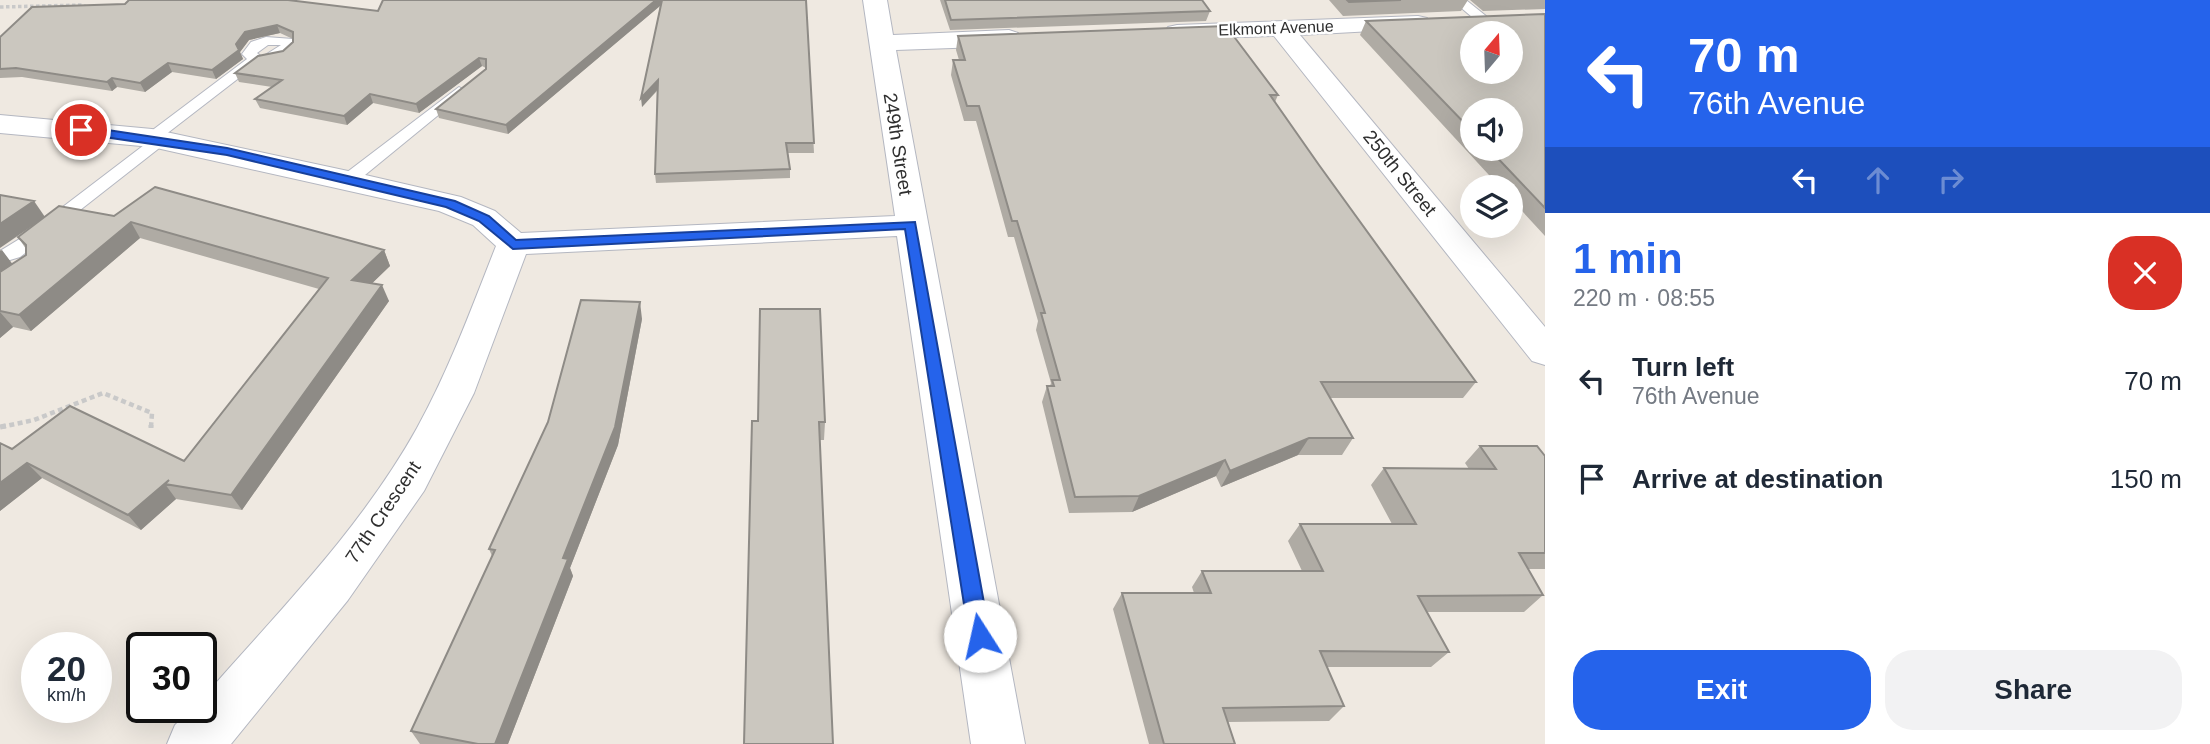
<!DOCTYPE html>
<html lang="en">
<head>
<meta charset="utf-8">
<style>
  body { margin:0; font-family:Arial,sans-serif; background:#f2f2f3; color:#1f2937; height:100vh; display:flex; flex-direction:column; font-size:26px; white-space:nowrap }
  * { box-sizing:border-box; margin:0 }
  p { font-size:23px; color:#747a83 }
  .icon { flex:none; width:38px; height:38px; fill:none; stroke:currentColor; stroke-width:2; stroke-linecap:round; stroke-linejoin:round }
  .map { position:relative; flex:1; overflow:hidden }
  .side { display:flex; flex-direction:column; background:#fff; width:665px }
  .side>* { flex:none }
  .top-card { background:#2563eb; color:#fff; overflow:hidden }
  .needle { width:46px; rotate:19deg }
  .tools { position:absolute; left:1460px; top:21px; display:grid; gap:14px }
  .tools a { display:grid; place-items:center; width:63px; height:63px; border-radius:50%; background:#fff; box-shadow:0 7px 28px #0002; font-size:35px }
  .speed { position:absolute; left:21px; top:632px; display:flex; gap:14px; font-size:35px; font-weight:700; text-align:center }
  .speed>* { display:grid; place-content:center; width:91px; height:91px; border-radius:50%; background:#fff; box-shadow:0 7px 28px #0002; line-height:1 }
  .speed small { font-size:18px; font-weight:400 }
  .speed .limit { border:4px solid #111; border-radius:10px; background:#fff; color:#111 }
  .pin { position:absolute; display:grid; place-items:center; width:60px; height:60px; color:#fff; margin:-30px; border:4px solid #fff; border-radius:50%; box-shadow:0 2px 7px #0007 }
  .me { position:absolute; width:77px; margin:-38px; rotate:350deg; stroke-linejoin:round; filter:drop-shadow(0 0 5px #0008) }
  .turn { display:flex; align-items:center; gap:24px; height:147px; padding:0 28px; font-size:32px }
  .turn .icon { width:91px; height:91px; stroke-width:2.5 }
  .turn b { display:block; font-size:49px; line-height:60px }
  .lanes { display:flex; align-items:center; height:66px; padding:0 28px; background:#0003; justify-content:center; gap:35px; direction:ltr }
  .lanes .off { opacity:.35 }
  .round { display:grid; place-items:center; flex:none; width:74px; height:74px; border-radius:28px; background:#f2f2f3 }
  .headline { display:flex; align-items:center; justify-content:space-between; height:119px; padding:0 28px }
  h1 { font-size:42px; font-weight:700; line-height:52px; color:#2563eb }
  .action { display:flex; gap:14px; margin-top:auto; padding:14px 28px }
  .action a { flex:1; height:80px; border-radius:28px; background:#2563eb; color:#fff; font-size:28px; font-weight:700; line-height:80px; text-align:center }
  .action a+a { background:#f2f2f3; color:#1f2937 }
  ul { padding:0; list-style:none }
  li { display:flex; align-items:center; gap:21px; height:98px; padding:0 28px }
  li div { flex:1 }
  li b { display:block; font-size:26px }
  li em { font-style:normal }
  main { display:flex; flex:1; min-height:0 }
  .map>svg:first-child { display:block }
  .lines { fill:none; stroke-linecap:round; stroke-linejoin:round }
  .lane-casing { stroke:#b4b7c1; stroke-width:2 }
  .street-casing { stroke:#b4b7c1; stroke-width:2 }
  .path-far2 { stroke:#c9c9c9; stroke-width:3.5; stroke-dasharray:3.5 2.5; stroke-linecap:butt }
  .path-far1 { stroke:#c9c9c9; stroke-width:4.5; stroke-dasharray:5 3.5; stroke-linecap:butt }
  .path { stroke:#c9c9c9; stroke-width:5; stroke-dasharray:6 4.5; stroke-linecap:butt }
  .lane { fill:#fff; fill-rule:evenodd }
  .street { fill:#fff; fill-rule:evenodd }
  .wall { fill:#afaba4; fill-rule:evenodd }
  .shaded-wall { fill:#8e8b86 }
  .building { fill:#cbc7bf; stroke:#8e8b86; stroke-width:2; fill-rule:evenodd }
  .route { fill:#2563eb; stroke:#184099; stroke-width:2 }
  .labels { text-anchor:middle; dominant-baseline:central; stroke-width:5; stroke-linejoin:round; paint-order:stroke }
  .far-street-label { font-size:16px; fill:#2e2e2e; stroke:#fff }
  .street-label { font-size:19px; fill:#2e2e2e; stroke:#fff }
</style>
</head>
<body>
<main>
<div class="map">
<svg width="1545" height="744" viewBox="0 0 1545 744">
  <rect width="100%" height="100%" fill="#efe9e1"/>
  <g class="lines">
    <!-- lane casing -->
    <g class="lane-casing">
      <path id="lane" d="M1452,0H1466L1491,20L1479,23Z
        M266,37L293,39L294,50L273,61L262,60L165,135L169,139L167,142L38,243L20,257L0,263V251L26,235L148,142L144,138L146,135L247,59L242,54L251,42ZM268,45H281L262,57L257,53Z
        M459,87L466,91L464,94L354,184H342L340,180L342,176Z"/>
    </g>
    <!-- street casing -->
    <g class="street-casing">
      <path id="street" d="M863,0H887L893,35L1009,30L1018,33L1022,38L1018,43L1009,46L896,50L1025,744H971L897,236L526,254L474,393L424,491L348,600L231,744H167L175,725L194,707H201V700C277,613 361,529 417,428C449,370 472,307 496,246L473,225L439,211L152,147L0,133V115L152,129L348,171L461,197L495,211L521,233L895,216Z
        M1418,16L1427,18L1430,23L1427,28L1300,35L1545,327V365L1532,361L1274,36L1177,39L1168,37L1165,32L1168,27L1177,25Z"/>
    </g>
    <!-- path-far2 -->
    <path class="path-far2" d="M0,7L83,5L89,9"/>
    <!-- path-far1 -->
    <path class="path-far1" d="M1,427L34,420L103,393L152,413L151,427"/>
    <!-- path -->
    <path class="path" d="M0,427L9,425
      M151,428V425"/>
    <!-- lane -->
    <use href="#lane" class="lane"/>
    <!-- street -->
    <use href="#street" class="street"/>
  </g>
  <!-- wall -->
  <path class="wall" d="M806,0L814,153H788L790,169V178L656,183L655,174L657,91L642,107L660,6L508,134L439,118L436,109L486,69V68L482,66L419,113L373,103L347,125L260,108L255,99L272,87L239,82L235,73L283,51L293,42V39L280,33L249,40L240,52L243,59L216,79L172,72L145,92L117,87L112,91L22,77L0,78V37L378,11Z
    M940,0H1202L1210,11L1206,21L950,30Z
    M1329,0H1468L1461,11L1343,16Z
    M1470,0H1545V9L1483,11Z
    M1545,14V236L1510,198V187H1500L1360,35L1366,21ZM1472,110L1510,149H1472Z
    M958,36L1278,95L1275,102L1319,165L1476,382L1463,398H1330L1353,438L1342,455H1298L1221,487L1216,476L1132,512L1069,513L1042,402L1047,386H1050L1051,383L1036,330L1038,321L1014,237H1008L976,121H964L951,75L953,60H959L956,50Z
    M114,216L384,250L390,266L372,283L389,301L242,510L176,499L141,530L42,478L0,511V443L12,449L184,461L319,289L140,238L31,331L13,327L0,338V249L12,264L26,255V249L18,237L37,223L0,248L45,217Z
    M642,319L618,445L570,568L573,576L508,744H420L411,731L492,556L489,549Z
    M758,421L825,422L824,440H820Z
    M1480,446L1545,456V569H1528L1543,595L1524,612H1427L1449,652L1431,667H1327L1344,706L1329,721L1228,722L1235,744H1149L1113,609L1122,593H1194L1192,587L1202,571H1302L1288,541L1300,524H1392L1371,485L1384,468L1469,469L1465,463Z"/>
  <!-- shaded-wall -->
  <path class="shaded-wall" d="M656,0H667L508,134L506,125Z
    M277,25L280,33L249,40L240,52L243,59L216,79L212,70L236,44L245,32Z
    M479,58L482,66L419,113L416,104Z
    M168,63L172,72L145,92L140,83Z
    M112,78L117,87L112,91L107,82Z
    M658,80V89L642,107L641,98Z
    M370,94L373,103L347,125L344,116Z
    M34,201L45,217L0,248V224Z
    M131,222L140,238L31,331L19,315Z
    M2,250L14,266L0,277V251Z
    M384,250L390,266L359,296L352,280Z
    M382,285L389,301L242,510L231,495Z
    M640,302L642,319L618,445L570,568L573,576L508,744H495L563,558Z
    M0,312L13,327L0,338Z
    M1309,438L1298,455L1221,487L1230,471Z
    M1225,460L1216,476L1132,512L1139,496Z
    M27,463L42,478L0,511V483Z
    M169,480L165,484L176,499L141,530L128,515Z"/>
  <!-- building -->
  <path class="building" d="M129,0H288L378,11L383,0H656L506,125L436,109L486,69V59L479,58L416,104L370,94L344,116L255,99L282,80L235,73L258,56L283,51L293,42V32L277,25L245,32L236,44L239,50L212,70L168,63L140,83L112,78L107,82L16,68L0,69V37L32,7L125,4Z
    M662,0H806L814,143H786L790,169L655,174L658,80L641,98Z
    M945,0H1202L1210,11L951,20Z
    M1347,0H1401L1349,2Z
    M1545,14V208L1489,149H1510V110H1472V131L1366,21ZM1472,33H1510V72H1472Z
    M1226,26L1278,95H1270L1319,165L1476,382H1321L1353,438H1309L1230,471L1225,460L1139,496L1075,497L1047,386H1054L1052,380H1060L1041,313H1045L1017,221H1012L979,106H967L953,60H965L958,36Z
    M155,187L384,250L352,280L382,285L231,495L165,484L169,480L128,515L27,463L0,483V443L12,449L70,406L184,461L328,278L131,222L19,315L0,311V272L26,255V245L18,237L59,206L114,216Z
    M0,195L34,201L0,224Z
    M581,300L640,302L615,427L563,558L568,559L495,744H478L411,731L495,550L489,549L548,422Z
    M760,309H820L825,422H819L833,744H744L752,421H758Z
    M1480,446H1537L1545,456V553H1519L1543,595L1418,596L1449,652L1320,651L1344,706L1223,708L1235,744H1164L1122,593H1211L1202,571H1323L1300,524H1416L1384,468L1496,469Z"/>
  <!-- route -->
  <path class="route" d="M81,126L227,148L455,201L489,216L516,240L915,222L990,636L987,643L980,646L972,643L969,636L905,229L513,249L479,221L446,207L227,155L77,133L75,130Z"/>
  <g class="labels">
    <!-- far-street labels -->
    <g class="far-street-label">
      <text transform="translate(1276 28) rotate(-2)">Elkmont Avenue</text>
    </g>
    <!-- street labels -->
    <g class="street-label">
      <text transform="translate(898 144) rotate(81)">249th Street</text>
      <text transform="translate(1400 173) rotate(51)">250th Street</text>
      <text transform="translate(383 512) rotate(-56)">77th Crescent</text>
    </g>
  </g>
</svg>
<div class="tools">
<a><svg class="needle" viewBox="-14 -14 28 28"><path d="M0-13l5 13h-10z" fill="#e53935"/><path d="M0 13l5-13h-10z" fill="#747a83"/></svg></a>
<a><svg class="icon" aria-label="sound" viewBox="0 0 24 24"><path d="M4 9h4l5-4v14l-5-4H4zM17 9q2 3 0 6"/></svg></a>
<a><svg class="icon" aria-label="layers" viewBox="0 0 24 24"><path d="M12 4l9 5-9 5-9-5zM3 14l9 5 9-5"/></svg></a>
</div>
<div class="speed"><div>20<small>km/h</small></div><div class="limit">30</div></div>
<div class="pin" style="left:81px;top:130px;background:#d93025"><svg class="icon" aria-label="arrive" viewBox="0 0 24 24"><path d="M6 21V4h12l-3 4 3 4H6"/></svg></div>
<svg class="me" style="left:980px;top:636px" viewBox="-20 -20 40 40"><circle r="19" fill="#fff"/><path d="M0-13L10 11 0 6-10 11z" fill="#2563eb"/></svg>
</div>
<section class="side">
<div class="top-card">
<div class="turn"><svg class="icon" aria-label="left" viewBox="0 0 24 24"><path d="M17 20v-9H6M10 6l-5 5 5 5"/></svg><div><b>70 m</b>76th Avenue</div></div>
<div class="lanes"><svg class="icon" aria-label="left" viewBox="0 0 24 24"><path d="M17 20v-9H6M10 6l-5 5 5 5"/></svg><svg class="icon off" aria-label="ahead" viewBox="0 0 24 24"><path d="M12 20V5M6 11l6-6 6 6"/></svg><svg class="icon off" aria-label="right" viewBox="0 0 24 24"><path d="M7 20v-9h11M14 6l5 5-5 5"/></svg></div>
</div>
<div class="headline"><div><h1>1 min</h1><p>220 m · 08:55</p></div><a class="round" style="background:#d93025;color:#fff"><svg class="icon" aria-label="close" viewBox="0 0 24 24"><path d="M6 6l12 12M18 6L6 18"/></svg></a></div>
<ul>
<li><svg class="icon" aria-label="left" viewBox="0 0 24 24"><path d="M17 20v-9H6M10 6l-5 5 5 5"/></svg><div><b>Turn left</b><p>76th Avenue</p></div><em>70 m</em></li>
<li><svg class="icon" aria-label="arrive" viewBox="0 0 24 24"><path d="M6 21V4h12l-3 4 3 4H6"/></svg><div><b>Arrive at destination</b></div><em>150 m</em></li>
</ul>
<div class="action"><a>Exit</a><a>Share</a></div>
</section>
</main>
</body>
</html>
